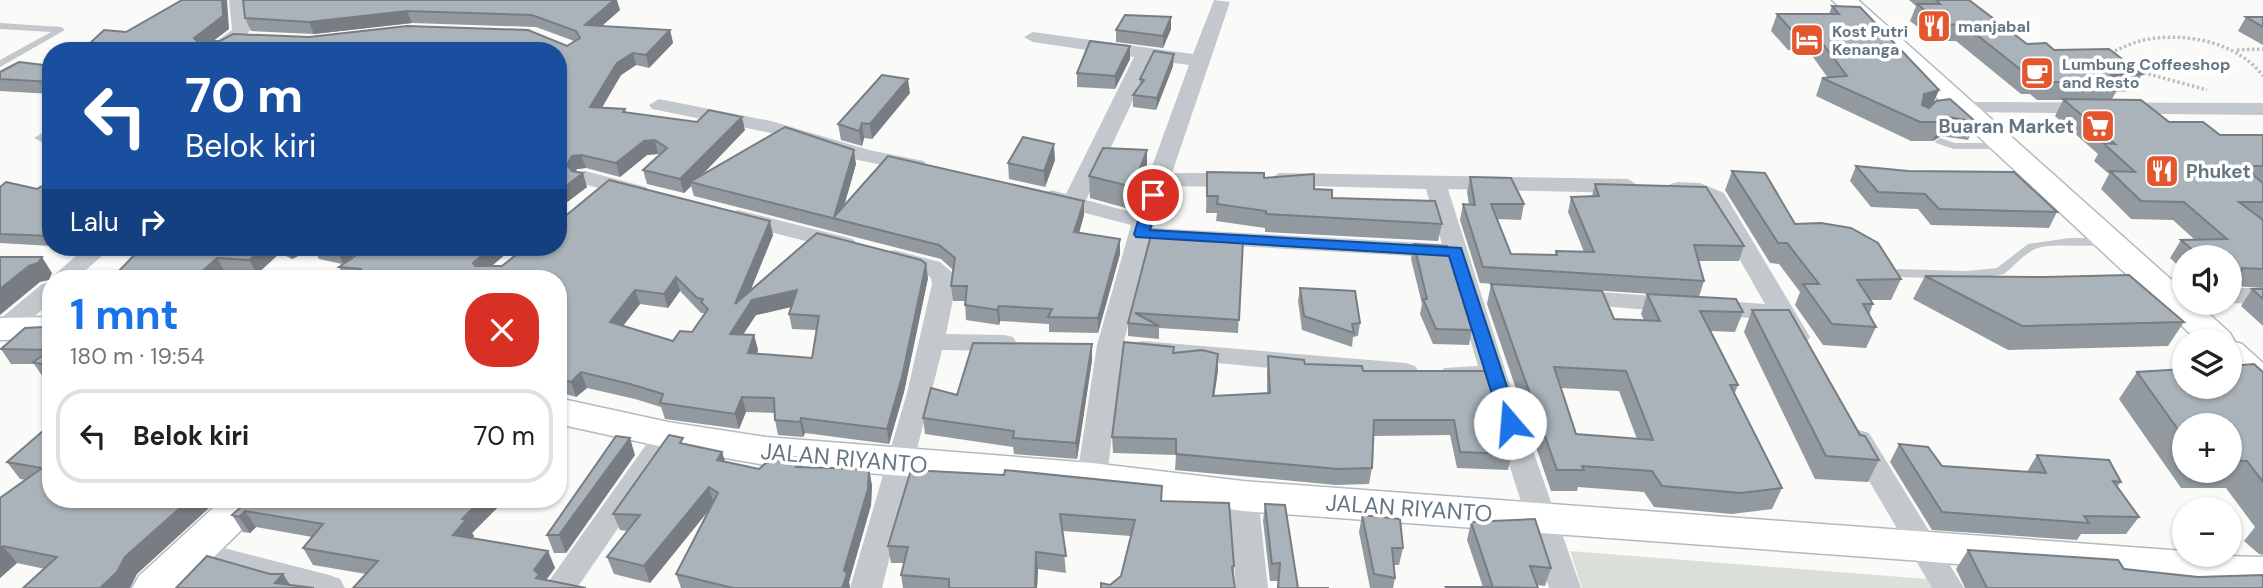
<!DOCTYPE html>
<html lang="id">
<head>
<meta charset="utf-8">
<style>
  body { margin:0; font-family:"DM Sans",sans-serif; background:#f6f6f6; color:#202124; height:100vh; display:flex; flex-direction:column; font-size:26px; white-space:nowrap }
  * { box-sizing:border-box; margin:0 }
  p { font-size:23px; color:#757577 }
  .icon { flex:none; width:38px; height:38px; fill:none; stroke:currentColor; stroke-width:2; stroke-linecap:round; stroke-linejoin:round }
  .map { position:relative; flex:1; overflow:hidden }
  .panel { position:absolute; left:42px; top:270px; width:525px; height:238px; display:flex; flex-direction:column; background:#fff; border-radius:28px; box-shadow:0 2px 5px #0004 }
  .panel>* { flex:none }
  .hud { position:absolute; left:42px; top:42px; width:525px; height:214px; border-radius:28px; box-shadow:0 2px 5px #0004; background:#1a4fa0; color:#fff; overflow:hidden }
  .fabs { position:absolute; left:2172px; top:245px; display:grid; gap:14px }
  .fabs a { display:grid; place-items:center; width:70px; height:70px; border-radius:50%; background:#fff; box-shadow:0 2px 5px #0004; font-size:35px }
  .pin { position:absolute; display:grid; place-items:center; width:60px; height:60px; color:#fff; margin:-30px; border:4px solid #fff; border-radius:50%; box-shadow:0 2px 7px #0007 }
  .me { position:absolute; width:77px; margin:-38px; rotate:342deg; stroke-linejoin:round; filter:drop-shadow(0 0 5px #0008) }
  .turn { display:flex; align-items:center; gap:24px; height:147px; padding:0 28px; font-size:32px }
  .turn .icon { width:91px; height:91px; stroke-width:2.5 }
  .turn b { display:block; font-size:49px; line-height:60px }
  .then { display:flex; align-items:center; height:66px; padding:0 28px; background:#0003; gap:14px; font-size:26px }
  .round { display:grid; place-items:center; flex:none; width:74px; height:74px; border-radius:28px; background:#f6f6f6 }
  .summary { display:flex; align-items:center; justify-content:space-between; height:119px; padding:0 28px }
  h1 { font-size:42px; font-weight:700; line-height:52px; color:#1a73e8 }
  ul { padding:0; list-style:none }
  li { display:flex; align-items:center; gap:21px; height:94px; margin:0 14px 10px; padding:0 14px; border:4px solid #e0e0e0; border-radius:28px }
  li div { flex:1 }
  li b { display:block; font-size:26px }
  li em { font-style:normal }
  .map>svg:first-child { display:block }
  .green { fill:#dadfd7 }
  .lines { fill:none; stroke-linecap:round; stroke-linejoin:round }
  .secondary-casing { stroke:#b3babf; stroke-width:3 }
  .path { stroke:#bbbfc2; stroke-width:3.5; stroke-dasharray:2.5 2.5; stroke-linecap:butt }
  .lane { fill:#c3c8cc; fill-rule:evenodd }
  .street { fill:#c3c8cc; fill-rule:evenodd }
  .secondary { fill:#fff; fill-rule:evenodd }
  .wall { fill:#929a9f; fill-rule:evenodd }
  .shaded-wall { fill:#777d82 }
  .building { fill:#aab3b9; stroke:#777d82; stroke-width:2; fill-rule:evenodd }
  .route { fill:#1a73e8; stroke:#114b97; stroke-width:2 }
  .labels { text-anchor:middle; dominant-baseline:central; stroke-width:7; stroke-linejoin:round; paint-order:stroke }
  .far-poi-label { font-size:16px; font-weight:bold; fill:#657683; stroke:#fff; text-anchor:start }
  .poi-label { font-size:19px; font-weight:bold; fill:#657683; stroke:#fff; text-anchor:end }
  .near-street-label { font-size:23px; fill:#657683; stroke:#fff }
</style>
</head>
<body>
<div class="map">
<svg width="2263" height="588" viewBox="0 0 2263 588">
  <rect width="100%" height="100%" fill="#fafaf8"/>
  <!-- green -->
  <path class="green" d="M1570,551L1927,579L1932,588H1582Z"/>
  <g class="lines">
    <!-- secondary casing -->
    <g class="secondary-casing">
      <path id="secondary" d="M1832,0H1858L2184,291V303H2197L2230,333L2235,342L2242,344L2263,363V395L2250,392L2230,372V341H2198Z
        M51,317V339L0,340V318Z
        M558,398L668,422L766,437L1092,463L1243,481L2184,551V555L2263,557V588H2230L1922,561L1243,511L1092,491L766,465L668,448L558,424Z
        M223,499H268L262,510L182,588H132L139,576Z"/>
    </g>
    <!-- path -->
    <path class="path" d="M2237,50L2263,49
      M2110,52C2119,50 2127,45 2136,42C2178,30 2236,40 2263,76
      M2134,70L2207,90"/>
    <!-- lane -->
    <path class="lane" d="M0,23L61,27L65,30L0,67V60L51,32L0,29Z
      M1940,138L1955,143H2004L2009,146L2004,149H1954L1936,143L1935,141Z
      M2069,238H2105L2111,241C2098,251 2054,241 2035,249C2024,254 2014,266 2004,274L2000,275L1967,279L1898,277L1892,273L1898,269L1967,271L1997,268L2028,244Z"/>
    <!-- street -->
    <path class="street" d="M229,0H247L250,30C237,49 225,51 203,51L232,30Z
      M1214,0L1230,2L1172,173H1239L1250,180L1239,187L1167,186L1153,228L1442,244L1426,189L1271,185L1268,180L1279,173L1628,179L1639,186L1628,193L1448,189L1507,376L1581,588H1549L1483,384L1444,380L1440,374L1444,368L1478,366L1446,258L1150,241L1123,345L1107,477L1102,484L1092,488L1082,484L1077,477L1097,345L1131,225L1043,202L1040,197L1051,190L1066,194L1134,57L1033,42L1024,37L1033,32L1193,54ZM1152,60L1189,65L1135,213L1086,200Z
      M659,99L771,121L869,150L924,161L927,166L916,172L858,160L767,132L652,109L649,105Z
      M1966,102L2263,103V115L1959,112L1956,108Z
      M51,128V147L34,138Z
      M585,171L646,187L649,192L638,199L577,182L574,177L577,172Z
      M1678,182L1700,183L1724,193L1810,337L1806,343H1788L1775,320L1563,303L1560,298L1563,293L1572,290L1765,304L1707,202L1696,196L1670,194L1667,189L1670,184Z
      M738,210L853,239L857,244L853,249L845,251L730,222L727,217L730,212Z
      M86,247H112L77,278H51Z
      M894,250L940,262L955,275L956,284L946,334L1004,335L1013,337L1017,343L1013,349L1004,351L942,350L882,588H850L907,393L932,284L931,278L924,272L886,262L882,257L886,252Z
      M51,282V302L13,335L0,336V319L42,284Z
      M2230,288H2263V304L2227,303H2230Z
      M1142,341L1406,363L1415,366L1419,372L1415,378L1406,381L1133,355L1129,349L1133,343Z
      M668,425L678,428L682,435L577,588H544L658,428Z
      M1859,430L1869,433L1964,588H1932L1845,440L1849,433Z
      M1243,485L1253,488L1258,496L1268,588H1236L1228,496L1233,488Z
      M193,540L329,575L340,579L345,588H282L182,560L178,552L182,544Z"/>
    <!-- secondary -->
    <use href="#secondary" class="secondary"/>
  </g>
  <!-- wall -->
  <path class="wall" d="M243,0L620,10L602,26L670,30L673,43L649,68L636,65L621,75L602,108L625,109L626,112L745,130L702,175L856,164L844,206L1084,201V215L1079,233L1120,239V254L1098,333L1049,332V324L1000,321L999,325L966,320L965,301H953L951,286L953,270L941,259L694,196L691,186L684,193L647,184L643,170L660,155L658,154L647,155L620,177L586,168L577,169L575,172L587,187L558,209V51H79L126,32L229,29L213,41L567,46L574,41L536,27L412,23L314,34L251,31L245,18Z
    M1909,0H1969L2027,44L2054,50L2142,74L2132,91L2116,92L2112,99L2169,122L2220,135H2263V288L2233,286L2230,291V257H2184V271L2170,258L2181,240H2195L2173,220L2131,219L2101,189L2109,174L2094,161L2098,154L2055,116L2063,100H2037L2030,94H2021L1956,41H1936L1910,21L1916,6Z
    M1832,6L1939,90L1932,105L1976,122L1968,140L1941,136L1933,141H1911L1816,96L1822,78H1828L1808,50H1788L1771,31L1777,14H1829Z
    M1171,17V29L1163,48L1116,42V30Z
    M2246,17H2263V45L2238,31Z
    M1130,59L1115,89L1077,87V73Z
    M51,66V94L0,91V72Z
    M1173,66L1156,110L1133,107V95L1140,85V79Z
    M910,93L872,139L864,138L862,146L841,140L838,124Z
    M1147,150V173L1133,210L1090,198L1089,176Z
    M1055,160L1045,187L1009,179L1008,163Z
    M1856,166L2057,212L2049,228L1931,225L1918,209L1871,207L1850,181Z
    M1732,171L1795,224L1901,279L1891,300H1870L1873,304L1869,315L1876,327L1866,348L1823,345L1795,305L1800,292L1779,264L1770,263L1725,190Z
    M1207,172L1264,178L1314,189L1332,198L1442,224L1438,241L1265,232V228L1216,221L1217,213H1206Z
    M1470,177L1524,204L1521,220L1497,219L1511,254L1555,255L1556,251L1584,252L1568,212L1571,197L1592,196L1595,184L1744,246L1739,261H1699L1704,281L1699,297L1480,283L1460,220L1463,204L1469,205L1467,192Z
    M51,183V246L0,243V187L37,189Z
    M773,235L750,291L928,278L904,392L889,444L805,433L803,437L778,435L775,420V413L746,412L739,429L665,419L661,407L635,399L587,388L576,397L558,392V278H344L339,267L342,264L319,259L313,247H361L348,261L502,266ZM680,291L701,313H704L705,315L692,332L673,341L623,326L640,304L668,308ZM791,307L789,314L792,329L816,330L812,358L757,354L758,350L754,335H743L756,315Z
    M1151,235L1243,241L1238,333L1159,328V339L1128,336V323Z
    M1414,244L1472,330L1469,345L1433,344L1420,314L1422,304L1411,259Z
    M142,247H306L304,253L292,259L280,253L257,274L225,272L218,278H99L117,273Z
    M1925,276L2184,322L2168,346L2008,350L1913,299Z
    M1491,284L1614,319L1644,320L1641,314L1647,294L1743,312L1735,332L1711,331L1738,385L1734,395L1782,488L1772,509L1732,514L1654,507L1644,492L1578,487L1577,491H1551L1487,304ZM1561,388L1619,391L1637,439L1576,434Z
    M1300,288L1360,323L1358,336L1353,337L1352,347L1302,330L1298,301Z
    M2252,289H2263V326L2241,306Z
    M51,306V378L43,377L34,364H11L1,349L43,327Z
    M1752,310L1879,460L1868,482L1815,479L1744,332Z
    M1092,344V360L1077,459L1014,454L1013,447L925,434L923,418L957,395Z
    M1174,353L1218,370L1214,396L1267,393V372L1268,356L1305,364L1363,371H1485L1512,454L1508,470L1457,468L1450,435L1373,436L1372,468L1369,484L1336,485L1175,470L1176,455L1113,453L1112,437Z
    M2137,372H2263V555L2259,554L2244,541L2255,527L2226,488H2181L2119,399ZM2184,425H2230V471H2184Z
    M51,424L137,574L45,569L17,563L0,578V498L26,480L20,479L7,462Z
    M685,444L722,452L725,462L759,469L803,467L869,469L872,486L871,505L849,582L850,588H681L676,574L710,508L650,583L614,574L607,557L628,531L620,530L613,514Z
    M1899,444L1942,466L2027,472L2037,455L2121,482L2117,487L2139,517L2126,534H2081L2077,540L1932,530L1890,462Z
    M635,455L566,553H554L547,535Z
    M911,470L1162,501L1234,566L1233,577L1110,585L1121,576L1131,536L1062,531L1066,573L1038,569L1037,588H903L901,575L904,563H891L888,546Z
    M250,499H506L472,533L474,536L473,538L548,551L555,568L546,580L366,574L313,565L303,548L312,537L256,527L250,533L243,532L232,515Z
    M1265,504L1298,588H1329H1277L1278,581H1270L1263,521Z
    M1362,515L1403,548L1399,565H1393L1395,578L1393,588H1370L1359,532Z
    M1471,522L1551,568L1545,586L1537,585L1538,588H1446L1483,587L1467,540Z
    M1968,550L2198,577L2263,588H1965L1956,569Z"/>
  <!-- shaded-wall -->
  <path class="shaded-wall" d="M222,0H227L229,29L200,51L194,38Z
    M614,0H617L620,10L589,37L585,25Z
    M407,11L412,23L314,34L309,22Z
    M1171,17V29L1163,48V36Z
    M670,30L673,43L649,68L646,55Z
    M1130,46V59L1115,89V76Z
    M633,53L636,65L621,75L594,120L590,107L617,63Z
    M1174,54L1173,66L1156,110L1157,98Z
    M908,79L910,93L872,139L870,124Z
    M1939,90L1931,108L1916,112L1924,94Z
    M742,117L745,130L694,183L690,182L691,186L684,193L680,179Z
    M1949,117L1941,136L1933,141L1941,122Z
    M862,123L864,138L862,146L859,131Z
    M655,140L658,154L647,155L620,177L616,163L644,141Z
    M1054,144L1055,160L1045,187L1044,171Z
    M854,150L856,164L840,220L834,218Z
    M1147,150V173L1133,210V187Z
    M581,155L586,168L577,169L572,178L567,165L572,156Z
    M583,173L587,187L558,209V192Z
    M1084,201V215L1075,247L1074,232Z
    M770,221L773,235L739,319L735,304Z
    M1120,239V254L1098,333V318Z
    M265,247H277L280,253L257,274L249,260Z
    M285,247H306L304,253L292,259Z
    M338,247H361L344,265L336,248Z
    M492,247H514L478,278L473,263Z
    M42,257L52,273L49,280L40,282L0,315V289Z
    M217,258L225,272L218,278H195Z
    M926,264L928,278L904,392L889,444L887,429Z
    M676,277L680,291L668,308L664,294Z
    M635,290L640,304L615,336L610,322Z
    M797,290L800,305L756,315L733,349L730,334L752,300Z
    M999,306L1000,321L999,325L997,310Z
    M754,335L758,350L752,368L748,353Z
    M1092,344V360L1077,459L1076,443Z
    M1218,354V370L1212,412L1213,396Z
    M581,372L587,388L576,397L571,382Z
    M742,397L746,412L739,429L735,414Z
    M801,418L805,433L803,437L800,422Z
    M558,433L565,450L558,458Z
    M630,438L635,455L566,553L559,535Z
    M722,452L727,468L717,460Z
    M801,458L804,474L796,467Z
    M869,469L872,486L871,505L849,582L850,588H842L844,570Z
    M709,487L714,504L650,583L644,566Z
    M190,499H219L137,574L130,588H100L125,557Z
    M482,499H506L472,533L474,536L461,552L453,535L462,519Z
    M245,511L256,527L250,533L239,517Z
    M3,546L17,563L0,578V549Z
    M548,551L555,568L543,584L536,578L534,570Z
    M1036,552L1038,569L1037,588H1035Z
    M283,574L292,588L275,583Z"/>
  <!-- building -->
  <path class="building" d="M182,0H222L223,16L194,38L197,41H220L233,34L309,37L407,26L528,30L567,46L580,38L576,31L532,15L407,11L309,22L245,18L243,0H614L585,25L670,30L646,55L633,53L617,63L590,107L625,109L623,112L697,122L709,110L742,117L680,179L643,170L667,148L655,140L644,141L616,163L581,155L572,156L567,165L572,171L583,173L558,192V51H79L87,46L104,30L126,32Z
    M1936,0H1969L2027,44L2046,43L2054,50L2109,49L2142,74L2111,75L2121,82H2045L2039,76L2030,77L1963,24L1943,25L1917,4H1940Z
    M1832,6L1860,7L1939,90L1924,94L1922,105L1929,108L1936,101L1950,99L1976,122L1949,117L1941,122H1920L1822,78L1847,76L1814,32L1794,33L1777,14H1839Z
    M1125,15L1171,17L1163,36L1116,30Z
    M2246,17H2263V27Z
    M1090,41L1130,46L1115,76L1077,73Z
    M1154,51L1174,54L1157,98L1133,95L1144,80L1140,79Z
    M19,62L51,66V82L0,79V72Z
    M882,75L908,79L870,124L862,123L859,131L838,124Z
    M2063,99L2141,100L2169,122H2203L2220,135H2263V166H2242L2263,183V202H2239L2263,220V269L2242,268L2240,276H2230V257H2201L2181,240L2227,239L2184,202L2141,201L2110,171L2135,172L2103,143L2115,144Z
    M785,127L854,150L834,217L888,156L1084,201L1074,232L1120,239L1098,318L1048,317L1052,309L999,306L997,310L965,305L967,286H951L955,258L939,245L690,182Z
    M1023,137L1054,144L1044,171L1008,163Z
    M1103,148L1147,150L1133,187L1089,176Z
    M1856,166L1908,171L2014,172L2057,212L1939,209L1925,194L1878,192Z
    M1732,171L1765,173L1795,224L1821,223L1851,228L1878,243L1901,279L1857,280L1873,304H1863L1876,327L1832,324L1803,284H1819L1787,243H1778Z
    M1207,172L1264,173V178L1314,174V189L1332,190V198L1435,201L1442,224L1266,214V211L1217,204L1218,196H1207Z
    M1470,177L1511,178L1524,204H1491L1511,254L1557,255L1556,251L1594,252L1571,197L1599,196L1595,184L1706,187L1744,246L1694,245L1704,281L1483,267L1463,204L1475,205Z
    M609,180L770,221L735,304L817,233L921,260L926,264L902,377L887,429L801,418L800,422L775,420L774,398L742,397L735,414L660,403L663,394L630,384L581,372L571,382L558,379V278H361V269L339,267L368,247H492L473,263L475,266H502L526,247H558V219L563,218ZM676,277L697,298L703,299L701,302L708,309L692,332L680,331L673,341L610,322L635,290L664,294ZM797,290L789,314L819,316L812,358L748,353L754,335L730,334L752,300Z
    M6,182L37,189L48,183H51V236L0,234V187Z
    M1151,235L1243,241L1239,320L1135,313L1159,326L1128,323Z
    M1414,244L1447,246L1472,330L1436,329L1423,299H1427Z
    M142,247H265L249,260L217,258L195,278H99L106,272L117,273Z
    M0,257H42L38,263L29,266L0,289Z
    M2129,275L2184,322L2022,326L1925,276L2045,277Z
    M1491,284L1602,291L1614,319L1660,321L1647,294L1736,299L1743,312L1700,311L1738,385H1730L1782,488L1741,493L1662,486L1652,471L1582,466L1584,470H1557ZM1554,367L1626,371L1653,440L1576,434Z
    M1300,288L1355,291L1360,323L1352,324L1354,333L1304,316Z
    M2252,289H2263V299Z
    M51,306V350L1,349L25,328L43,327L44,312Z
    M1752,310H1789L1860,435L1865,436L1879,460L1826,456Z
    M1124,342L1174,347L1173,353L1202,350L1218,354L1213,396L1270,393L1268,356L1304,360L1305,364L1362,366L1363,371H1485L1512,454L1460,452L1454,420H1374L1372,468L1338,469L1176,454V439L1112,437Z
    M973,343L1092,344L1076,443L1013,438L1014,431L923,418L931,388L957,395Z
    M51,350V366L33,362Z
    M2254,364L2263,372V482L2247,461H2230V425H2184V438L2137,372L2184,369V387H2230V366Z
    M51,424V499H190L125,557L117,572L100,588H23L57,557L3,546L0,549V498L42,468L7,462Z
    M669,435L683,438L680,443L722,452L717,460L759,469L775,455L801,458L796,467L869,469L868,489L844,570L847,574L842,588H733L676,574L718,493L709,487L644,566L607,557L640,515L613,514Z
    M616,436L630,438L559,535H547Z
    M1899,444L1928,447L1942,466L2046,473L2037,455L2109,460L2121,482L2113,481L2139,517L2084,516L2089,523L1942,512Z
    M911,470L1004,475L1005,470L1162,486L1161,501L1229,503L1234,566L1232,567L1235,588H1101V583L1110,585L1121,576L1135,520L1060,514L1066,556L1036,552L1035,588H949V579L901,575L908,547L888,546Z
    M250,499H482L462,519L466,520L453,535L548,551L534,570L539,574L536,578L586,588H353L378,561L303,548L323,524L245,511L239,517L232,515Z
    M1265,504L1285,505L1298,588H1329H1278L1280,563L1272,564Z
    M1362,515L1400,519L1403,548H1392L1395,578L1374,574Z
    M1535,519L1551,568L1530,566L1538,588L1493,587L1471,522Z
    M1968,550L2118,560L2124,569L2198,577L2263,575V588H1987Z
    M207,556L270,574H283L275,583L314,588H176Z
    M1446,587H1493L1494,588H1447Z"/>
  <!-- route -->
  <path class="route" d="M1153,191L1160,195L1150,230L1461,248L1519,423L1516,427H1503L1501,423L1449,256L1136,237L1134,234L1146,195Z"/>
  <!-- icons -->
  <defs>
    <g id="restaurant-square" transform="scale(1.75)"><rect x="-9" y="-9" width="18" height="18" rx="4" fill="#e4572e" stroke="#fff"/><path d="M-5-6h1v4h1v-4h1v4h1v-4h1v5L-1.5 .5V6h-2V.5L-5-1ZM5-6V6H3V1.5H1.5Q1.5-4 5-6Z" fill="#fff"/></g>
    <g id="hotel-square" transform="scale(1.75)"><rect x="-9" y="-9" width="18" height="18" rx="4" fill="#e4572e" stroke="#fff"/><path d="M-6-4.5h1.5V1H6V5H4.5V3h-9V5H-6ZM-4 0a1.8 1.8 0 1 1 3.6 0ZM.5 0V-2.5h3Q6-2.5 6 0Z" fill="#fff"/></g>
    <g id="cafe-square" transform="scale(1.75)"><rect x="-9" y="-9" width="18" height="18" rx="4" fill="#e4572e" stroke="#fff"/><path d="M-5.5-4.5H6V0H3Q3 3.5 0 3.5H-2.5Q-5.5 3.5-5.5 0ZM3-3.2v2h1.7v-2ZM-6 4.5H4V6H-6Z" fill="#fff"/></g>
    <g id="supermarket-square" transform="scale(1.75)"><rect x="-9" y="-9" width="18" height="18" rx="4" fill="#e4572e" stroke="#fff"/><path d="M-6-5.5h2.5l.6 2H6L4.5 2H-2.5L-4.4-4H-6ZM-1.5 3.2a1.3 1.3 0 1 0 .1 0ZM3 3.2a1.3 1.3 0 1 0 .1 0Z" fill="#fff"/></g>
  </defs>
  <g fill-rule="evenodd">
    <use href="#restaurant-square" x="1934" y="26"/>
    <use href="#hotel-square" x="1807" y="40"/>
    <use href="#cafe-square" x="2037" y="73"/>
    <use href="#supermarket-square" x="2098" y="126"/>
    <use href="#restaurant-square" x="2162" y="171"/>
  </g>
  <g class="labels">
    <!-- far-poi labels -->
    <g class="far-poi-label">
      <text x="1958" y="26">manjabal</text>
      <text x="1832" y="31">Kost Putri<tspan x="1832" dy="18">Kenanga</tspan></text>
      <text x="2062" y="64">Lumbung Coffeeshop<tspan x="2062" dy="18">and Resto</tspan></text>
    </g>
    <!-- poi labels -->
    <g class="poi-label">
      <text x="2074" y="126">Buaran Market</text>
      <text x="2186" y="171" text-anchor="start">Phuket</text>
    </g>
    <!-- near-street labels -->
    <g class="near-street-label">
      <text transform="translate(844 458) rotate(5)">JALAN RIYANTO</text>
      <text transform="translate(1409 508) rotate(4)">JALAN RIYANTO</text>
    </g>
  </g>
</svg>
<div class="fabs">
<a><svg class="icon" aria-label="sound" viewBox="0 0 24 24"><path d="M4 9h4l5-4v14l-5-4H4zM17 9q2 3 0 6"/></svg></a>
<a><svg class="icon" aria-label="layers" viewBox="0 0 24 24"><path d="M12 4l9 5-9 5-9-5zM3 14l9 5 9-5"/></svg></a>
<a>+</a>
<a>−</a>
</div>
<div class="pin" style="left:1153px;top:195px;background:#d93025"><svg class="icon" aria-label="arrive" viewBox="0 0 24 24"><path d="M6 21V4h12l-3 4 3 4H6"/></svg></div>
<svg class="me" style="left:1510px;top:423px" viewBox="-20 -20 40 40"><circle r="19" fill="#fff"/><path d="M0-13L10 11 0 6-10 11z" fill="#1a73e8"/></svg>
<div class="hud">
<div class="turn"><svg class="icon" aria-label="left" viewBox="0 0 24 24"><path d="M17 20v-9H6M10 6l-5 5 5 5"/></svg><div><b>70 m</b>Belok kiri</div></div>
<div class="then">Lalu<svg class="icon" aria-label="right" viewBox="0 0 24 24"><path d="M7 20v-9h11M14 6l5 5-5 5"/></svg></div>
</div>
<section class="panel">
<div class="summary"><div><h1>1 mnt</h1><p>180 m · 19:54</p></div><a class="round" style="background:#d93025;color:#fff"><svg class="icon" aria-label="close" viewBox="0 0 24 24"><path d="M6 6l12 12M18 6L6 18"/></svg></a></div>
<ul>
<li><svg class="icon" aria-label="left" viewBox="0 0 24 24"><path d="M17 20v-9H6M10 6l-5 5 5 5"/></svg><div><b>Belok kiri</b></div><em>70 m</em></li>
</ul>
</section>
</div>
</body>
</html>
